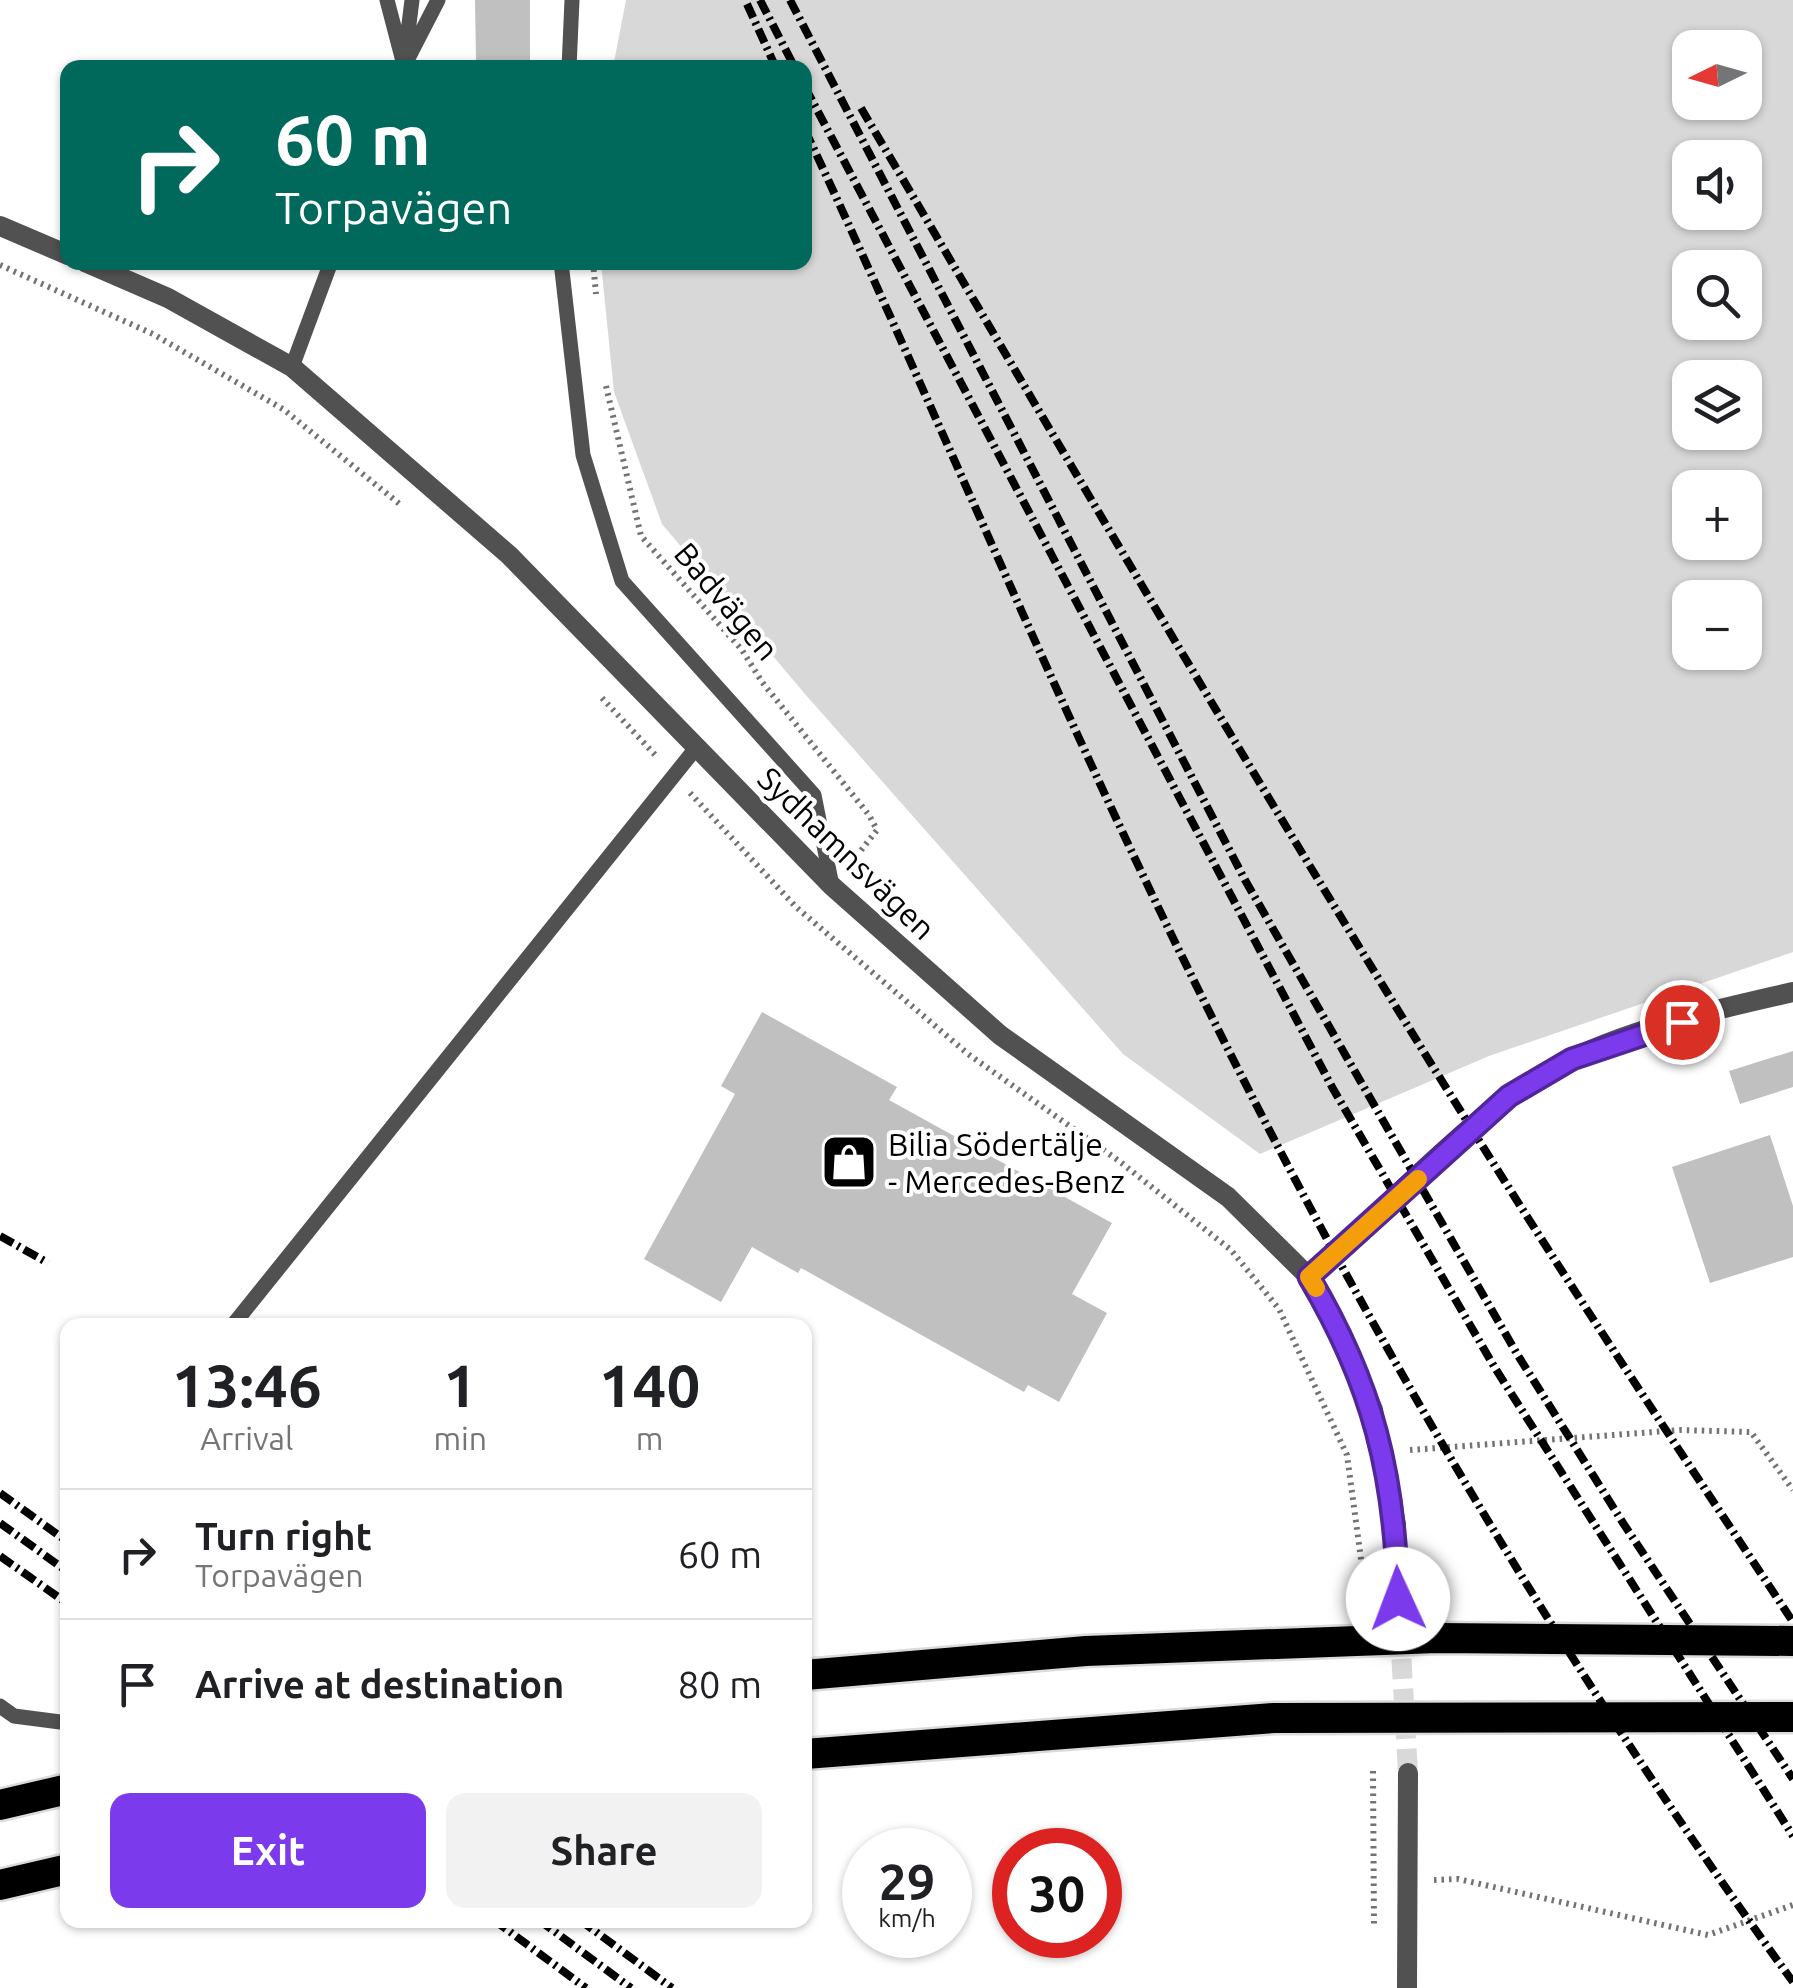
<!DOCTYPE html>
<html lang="en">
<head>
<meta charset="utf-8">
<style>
  body { margin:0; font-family:Ubuntu,sans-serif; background:#f2f2f2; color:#202124; height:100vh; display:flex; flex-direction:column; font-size:38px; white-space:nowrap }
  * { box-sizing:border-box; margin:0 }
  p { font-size:32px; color:#757577 }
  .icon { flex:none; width:55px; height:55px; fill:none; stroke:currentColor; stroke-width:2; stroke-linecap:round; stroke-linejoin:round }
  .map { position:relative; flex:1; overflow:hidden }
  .side { position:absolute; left:60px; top:1318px; width:752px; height:610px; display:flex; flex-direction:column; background:#fff; border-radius:20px; box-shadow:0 2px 8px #0004 }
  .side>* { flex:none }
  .hud { position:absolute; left:60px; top:60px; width:752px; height:210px; border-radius:20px; box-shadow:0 2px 8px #0004; background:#00695c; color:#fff; overflow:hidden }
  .needle { width:65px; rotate:265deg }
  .tools { position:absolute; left:1672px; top:30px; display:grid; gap:20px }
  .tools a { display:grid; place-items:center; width:90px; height:90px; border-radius:20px; background:#fff; box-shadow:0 2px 8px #0004; font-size:50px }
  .speed { position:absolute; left:842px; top:1828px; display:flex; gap:20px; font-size:50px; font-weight:700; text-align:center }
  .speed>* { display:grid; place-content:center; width:130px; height:130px; border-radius:50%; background:#fff; box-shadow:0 2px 8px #0004; line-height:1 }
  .speed small { font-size:25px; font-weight:400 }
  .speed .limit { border:15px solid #d22; background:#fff; color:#111 }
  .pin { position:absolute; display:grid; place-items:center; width:85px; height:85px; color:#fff; margin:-42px; border:5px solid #fff; border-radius:50%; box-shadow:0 2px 10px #0007 }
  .me { position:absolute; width:110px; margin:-55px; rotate:358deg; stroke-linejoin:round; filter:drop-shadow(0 0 8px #0008) }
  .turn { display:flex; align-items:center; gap:35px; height:210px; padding:0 50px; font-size:45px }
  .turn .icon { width:130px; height:130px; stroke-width:2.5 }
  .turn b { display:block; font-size:70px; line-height:85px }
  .eta { display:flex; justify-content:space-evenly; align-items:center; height:170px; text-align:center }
  .eta b { font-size:60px; font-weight:700; line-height:70px }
  .action { display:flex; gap:20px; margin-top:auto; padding:20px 50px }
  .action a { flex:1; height:115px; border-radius:20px; background:#7c3aed; color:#fff; font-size:40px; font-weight:700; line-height:115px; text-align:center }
  .action a+a { background:#f2f2f2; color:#202124 }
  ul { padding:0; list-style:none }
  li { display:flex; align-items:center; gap:30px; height:130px; padding:0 50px; border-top:2px solid #e0e0e0 }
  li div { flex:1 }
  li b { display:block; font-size:38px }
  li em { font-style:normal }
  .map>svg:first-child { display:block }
  .green { fill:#d8d8d8; fill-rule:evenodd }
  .building { fill:#c0c0c0 }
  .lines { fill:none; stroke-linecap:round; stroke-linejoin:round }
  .street-tunnel { stroke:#d9d9d9; stroke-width:20; stroke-dasharray:20 10; stroke-linecap:butt }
  .highway-casing { stroke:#dbdbdb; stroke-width:35 }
  .path { stroke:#737373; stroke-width:6; stroke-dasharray:2.5 5; stroke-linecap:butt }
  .lane { stroke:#515151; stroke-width:15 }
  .street { stroke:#515151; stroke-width:20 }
  .highway { stroke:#000; stroke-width:30 }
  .rail { stroke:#000; stroke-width:8; stroke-dasharray:15 5 2.5 5; stroke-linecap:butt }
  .route-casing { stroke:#51269a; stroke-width:25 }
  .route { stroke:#7c3aed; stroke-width:18 }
  .slow { stroke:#f59e0b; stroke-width:18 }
  .labels { text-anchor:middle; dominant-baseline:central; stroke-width:8; stroke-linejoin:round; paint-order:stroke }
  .street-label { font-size:32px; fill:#000; stroke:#fff }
  .poi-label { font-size:32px; fill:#000; stroke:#fff; text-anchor:start }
</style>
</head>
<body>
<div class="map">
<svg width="1793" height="1988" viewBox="0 0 1793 1988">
  <rect width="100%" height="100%" fill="#fff"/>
  <!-- green -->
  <path class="green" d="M626,0H1793V952L1489,1056L1260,1154L1123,1054L805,694L662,524L614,392L601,263L805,262V68L613,67ZM1690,48H1745V102H1690ZM1690,158H1745V212H1690ZM1690,268H1745V322H1690ZM1690,378H1745V432H1690ZM1690,488H1745V542H1690ZM1690,598H1745V652H1690Z"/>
  <!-- building -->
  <path class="building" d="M475,0H530V61H476Z
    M762,1012L897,1087L889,1100L1112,1223L1072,1294L1107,1313L1059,1402L1028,1385L1024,1392L801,1268L798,1273L752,1247L721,1302L644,1259L735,1094L721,1086Z
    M1793,1051V1087L1740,1104L1729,1071Z
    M1770,1135L1793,1206V1257L1710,1283L1672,1167Z"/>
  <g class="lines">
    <!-- street-tunnel -->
    <path class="street-tunnel" d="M1398,1599L1408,1773"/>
    <!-- highway casing -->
    <g class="highway-casing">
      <path id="highway" d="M805,1675L1086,1651L1437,1638L1793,1641
        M805,1754L1274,1718L1793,1717
        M0,1805L68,1789
        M0,1885L68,1869"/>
    </g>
    <!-- path -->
    <path class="path" d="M593,262L596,294
      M0,265L153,334L283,409L402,506
      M606,386L641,536L742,650L762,682L869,815L877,830L855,858
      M602,698L658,758
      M690,793L796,907L968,1054L1119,1161L1231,1250L1279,1309L1347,1455L1365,1589
      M1410,1450L1681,1430L1751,1432L1793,1490
      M1373,1771L1374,1927
      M1434,1880L1458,1879L1708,1935L1793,1905"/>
    <!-- lane -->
    <path class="lane" d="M387,0L404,65
      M405,56L412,0
      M403,68L438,0
      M569,68L572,0
      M561,262L583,455L622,581L814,795L832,886
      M292,367L331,262
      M233,1325L696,748
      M0,1706L14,1716L68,1723"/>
    <!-- street -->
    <path class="street" d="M0,226L68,255
      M85,262L168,298L292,367L509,555L832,886L1000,1035L1228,1197L1309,1277L1337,1325L1373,1410L1396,1525L1398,1599
      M1309,1277C1375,1218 1438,1151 1508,1097C1586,1037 1698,1014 1793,992
      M1407,1988L1408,1773"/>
    <!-- highway -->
    <use href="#highway" class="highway"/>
    <!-- rail -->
    <path class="rail" d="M760,0L795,68
      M790,0L1245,880L1517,1354L1623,1523L1793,1779
      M747,4L776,68
      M805,87L1332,1087L1495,1368L1793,1836
      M861,108C1074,470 1285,834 1509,1188C1601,1334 1698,1478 1793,1622
      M805,130C939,417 1060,711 1201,995C1370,1338 1568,1672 1793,1982
      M0,1236L48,1263
      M0,1493L68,1542
      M0,1523L68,1572
      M0,1556L68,1604
      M494,1920L586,1988
      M539,1920L631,1988
      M580,1920L672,1988"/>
  </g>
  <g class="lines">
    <!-- route casing -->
    <g class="route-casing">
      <path id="route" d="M1398,1599C1395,1475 1373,1385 1309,1277L1509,1096L1572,1059L1682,1022"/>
    </g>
    <!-- route -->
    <use href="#route" class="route"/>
    <!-- slow -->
    <path class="slow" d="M1316,1288L1309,1277L1418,1179"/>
  </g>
  <!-- icons -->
  <defs>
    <g id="shop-square" transform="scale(2.875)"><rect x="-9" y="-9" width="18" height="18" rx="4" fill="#000" stroke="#fff"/><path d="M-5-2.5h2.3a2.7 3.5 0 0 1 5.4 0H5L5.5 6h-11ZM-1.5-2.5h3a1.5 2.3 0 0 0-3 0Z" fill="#fff"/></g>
  </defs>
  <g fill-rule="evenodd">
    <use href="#shop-square" x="849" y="1162"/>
  </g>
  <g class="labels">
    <!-- street labels -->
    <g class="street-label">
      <text transform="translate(727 601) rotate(50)">Badvägen</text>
      <text transform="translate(847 853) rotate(44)">Sydhamnsvägen</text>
    </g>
    <!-- poi labels -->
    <g class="poi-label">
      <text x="888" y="1144">Bilia Södertälje<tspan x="888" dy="37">- Mercedes-Benz</tspan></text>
    </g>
  </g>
</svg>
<div class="tools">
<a><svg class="needle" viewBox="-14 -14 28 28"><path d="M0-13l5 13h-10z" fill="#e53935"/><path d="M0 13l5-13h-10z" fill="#757577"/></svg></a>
<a><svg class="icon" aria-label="sound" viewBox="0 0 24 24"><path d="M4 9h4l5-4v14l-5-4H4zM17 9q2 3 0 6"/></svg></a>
<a><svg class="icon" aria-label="search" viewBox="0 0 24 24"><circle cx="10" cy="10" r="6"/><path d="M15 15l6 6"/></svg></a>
<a><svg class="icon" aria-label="layers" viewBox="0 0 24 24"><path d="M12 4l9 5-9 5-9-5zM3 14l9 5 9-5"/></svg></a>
<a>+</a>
<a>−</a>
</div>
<div class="speed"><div>29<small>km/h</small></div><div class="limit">30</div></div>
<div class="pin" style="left:1682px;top:1022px;background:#d93025"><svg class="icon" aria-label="arrive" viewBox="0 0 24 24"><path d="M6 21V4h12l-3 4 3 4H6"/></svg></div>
<svg class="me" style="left:1398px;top:1599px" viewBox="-20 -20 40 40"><circle r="19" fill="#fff"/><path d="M0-13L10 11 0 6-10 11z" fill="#7c3aed"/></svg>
<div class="hud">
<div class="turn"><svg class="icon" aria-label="right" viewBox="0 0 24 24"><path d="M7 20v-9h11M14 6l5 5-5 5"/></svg><div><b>60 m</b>Torpavägen</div></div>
</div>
<section class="side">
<div class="eta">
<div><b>13:46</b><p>Arrival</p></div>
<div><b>1</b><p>min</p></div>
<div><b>140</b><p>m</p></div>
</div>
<ul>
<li><svg class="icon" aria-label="right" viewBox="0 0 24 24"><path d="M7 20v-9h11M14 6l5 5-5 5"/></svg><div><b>Turn right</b><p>Torpavägen</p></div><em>60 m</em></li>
<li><svg class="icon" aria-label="arrive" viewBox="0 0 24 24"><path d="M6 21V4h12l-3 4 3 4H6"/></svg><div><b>Arrive at destination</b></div><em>80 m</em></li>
</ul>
<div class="action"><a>Exit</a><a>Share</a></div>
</section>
</div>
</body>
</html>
